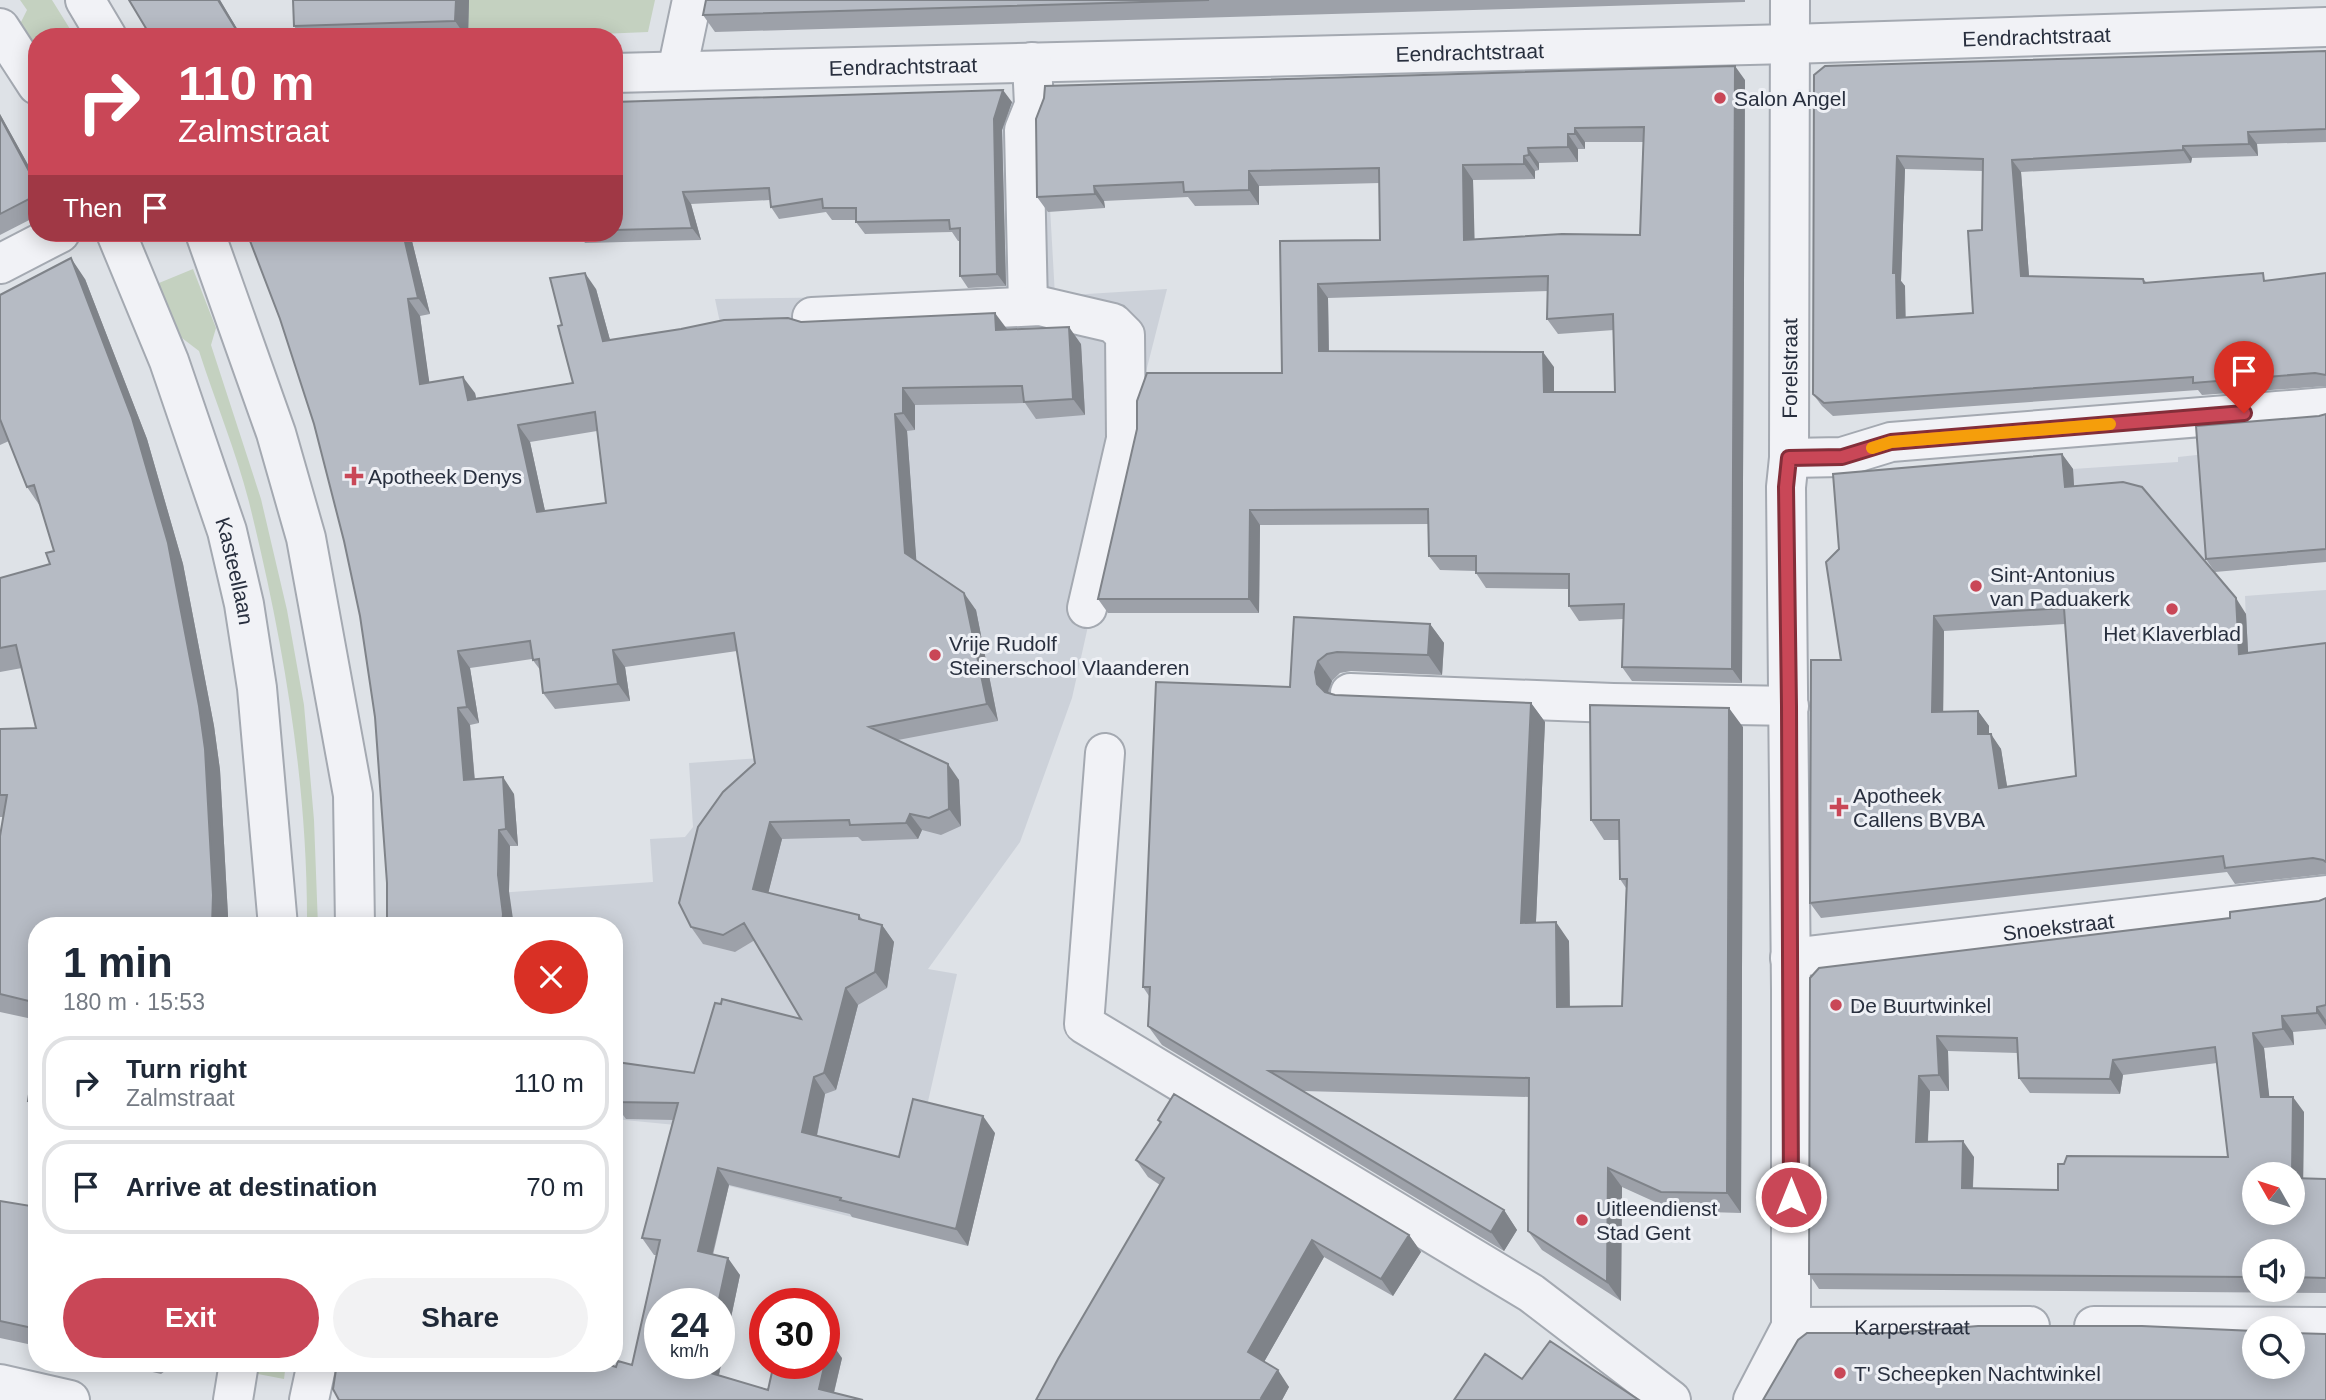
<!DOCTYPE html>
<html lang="en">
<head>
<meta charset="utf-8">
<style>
  body { margin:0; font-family:Helvetica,sans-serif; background:#f2f2f3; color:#1f2937; height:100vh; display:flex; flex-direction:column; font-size:26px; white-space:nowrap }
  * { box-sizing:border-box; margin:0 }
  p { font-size:23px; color:#747a83 }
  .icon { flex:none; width:38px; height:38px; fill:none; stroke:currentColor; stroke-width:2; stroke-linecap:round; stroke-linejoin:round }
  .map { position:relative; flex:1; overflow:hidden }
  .panel { position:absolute; left:28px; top:917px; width:595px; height:455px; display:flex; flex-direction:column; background:#fff; border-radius:28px; box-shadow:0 4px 18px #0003 }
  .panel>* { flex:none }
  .banner { position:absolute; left:28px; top:28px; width:595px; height:214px; border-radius:28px; box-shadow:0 4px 18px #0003; background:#c94757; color:#fff; overflow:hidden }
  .needle { width:46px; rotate:309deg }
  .controls { position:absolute; left:2242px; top:1162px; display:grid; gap:14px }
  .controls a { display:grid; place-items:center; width:63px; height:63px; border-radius:50%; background:#fff; box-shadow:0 4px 18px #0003; font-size:35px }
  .speed { position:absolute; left:644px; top:1288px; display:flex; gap:14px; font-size:35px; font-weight:700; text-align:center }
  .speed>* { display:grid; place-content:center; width:91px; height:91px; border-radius:50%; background:#fff; box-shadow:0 4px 18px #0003; line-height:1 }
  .speed small { font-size:18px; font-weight:400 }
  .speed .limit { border:10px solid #d22; background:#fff; color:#111 }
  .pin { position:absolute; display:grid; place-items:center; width:60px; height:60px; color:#fff; margin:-72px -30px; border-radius:50% 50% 50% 0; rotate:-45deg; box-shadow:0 0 7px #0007 }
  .pin .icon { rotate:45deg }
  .me { position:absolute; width:77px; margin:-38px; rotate:0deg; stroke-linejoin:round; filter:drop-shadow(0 0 5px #0008) }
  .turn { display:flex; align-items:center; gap:24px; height:147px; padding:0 35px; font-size:32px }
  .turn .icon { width:91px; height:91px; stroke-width:2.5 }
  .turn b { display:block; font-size:49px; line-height:60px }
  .then { display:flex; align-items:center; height:66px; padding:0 35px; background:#0003; gap:14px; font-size:26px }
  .round { display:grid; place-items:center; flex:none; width:74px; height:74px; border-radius:37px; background:#f2f2f3 }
  .head { display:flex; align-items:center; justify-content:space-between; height:119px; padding:0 35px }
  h1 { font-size:42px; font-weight:600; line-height:52px }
  .cta { display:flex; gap:14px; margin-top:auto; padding:14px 35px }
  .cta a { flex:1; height:80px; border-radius:42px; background:#c94757; color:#fff; font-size:28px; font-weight:600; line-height:80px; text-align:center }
  .cta a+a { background:#f2f2f3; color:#1f2937 }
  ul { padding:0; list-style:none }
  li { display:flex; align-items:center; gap:21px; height:94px; margin:0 14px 10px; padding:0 21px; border:4px solid #e0e1e3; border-radius:28px }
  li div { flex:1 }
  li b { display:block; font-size:26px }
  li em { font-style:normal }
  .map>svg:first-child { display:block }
  .built { fill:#ccd1d9 }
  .green { fill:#c4d1c0 }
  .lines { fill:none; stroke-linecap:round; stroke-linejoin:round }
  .minor-casing { stroke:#a4a9b1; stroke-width:42 }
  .minor { stroke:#f1f2f6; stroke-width:38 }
  .wall { fill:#9da1a9; fill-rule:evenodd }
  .shaded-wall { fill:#7f8389 }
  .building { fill:#b6bbc4; stroke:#7f8389; stroke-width:2; fill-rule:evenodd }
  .route-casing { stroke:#832e39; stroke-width:18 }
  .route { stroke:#c94757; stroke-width:12 }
  .slow { stroke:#f59e0b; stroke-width:12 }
  .poi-dot { fill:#c94757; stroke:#eef0f5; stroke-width:2.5 }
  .labels { text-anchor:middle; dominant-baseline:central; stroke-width:6; stroke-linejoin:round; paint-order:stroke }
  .street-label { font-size:21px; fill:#282f3e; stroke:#eef0f5 }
  .poi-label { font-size:21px; fill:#282f3e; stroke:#eef0f5; text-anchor:start }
</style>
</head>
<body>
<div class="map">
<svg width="2326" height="1400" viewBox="0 0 2326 1400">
  <rect width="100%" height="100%" fill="#dee2e7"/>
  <!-- built -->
  <path class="built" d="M1044,101L1055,296L1167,289L1135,415L1072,698L1020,842L928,969L957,974L899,1229L729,1186L734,1165L686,1126L614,1119V926H398V900L653,882L650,839L685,837L693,827L689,763L801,755L777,594L715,299L1006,295L1001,102Z
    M2206,454L2218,623L2246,621L2245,596L2326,590V713L2082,742L2075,502L2073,469L2178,462V457Z"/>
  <!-- green -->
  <path class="green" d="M20,0H52L75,37H37V51L20,24L27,10Z
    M304,0H655L648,32L530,37H305Z
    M193,269L216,328L211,345L261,499L287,610L304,705L314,820L318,926H307C308,784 283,639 249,502C236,451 215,401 199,351L178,335L159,283Z
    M244,1363H286L284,1379L243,1371Z"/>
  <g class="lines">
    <!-- minor casing -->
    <g class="minor-casing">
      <g id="minor">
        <path d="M85,0L107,37"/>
        <path d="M0,28L37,85"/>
        <path d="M677,71L692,0"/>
        <path id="s1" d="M614,73L1790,44L2326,27"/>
        <path id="s2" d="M116,233L169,361L227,531L244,604L257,688L278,926"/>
        <path d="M205,233L276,433L306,538L353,795L355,926"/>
        <path d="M0,264L60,233"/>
        <path d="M1028,306L1024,130L1034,105L1032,62"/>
        <path d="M812,317L1040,306L1113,323L1125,335L1126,439L1087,608"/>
        <path d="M1789,458L1842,457L1891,442L2326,407"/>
        <path d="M1350,693L1613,703L1789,706"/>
        <path d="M1105,753L1084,1024L1531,1293L1671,1400"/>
        <path id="s3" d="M1790,958L2326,895"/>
        <path d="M2094,1326L2326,1327"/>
        <path id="s4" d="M1791,1327L2030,1326"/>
        <path d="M0,1384L70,1400"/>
        <path d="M233,1400L239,1363"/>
        <path d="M309,1400L317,1363"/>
        <path id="s5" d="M1753,1400L1791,1327V990L1786,487L1789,458L1790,0"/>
      </g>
    </g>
    <!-- minor -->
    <use href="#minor" class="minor"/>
  </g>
  <!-- wall -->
  <path class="wall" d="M129,0H220L242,37H151Z
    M293,0H469L468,37H301L294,26Z
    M706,0H1745V2L715,32L703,15Z
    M2326,51V142L2257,144L2258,156L2192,158L2191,163L2021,172L2029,276L2143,279L2146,282L2268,281L2326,273V386L2202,395L2198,390L1833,416L1822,406L1813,394L1814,75ZM1905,169L1983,171L1982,230L1973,313L1905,318V286L1901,281Z
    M1745,80L1742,683L1632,681L1622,667L1623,619L1579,621L1569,606V589L1486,588L1476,573V571L1440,570L1429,556V524L1260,525L1259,613H1108L1098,599L1282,373L1280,241L1380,240V183L1259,186V205L1195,206L1188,197L1104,201L1105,208L1048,212L1037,197L1036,119ZM1585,142H1643L1640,235L1474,239L1473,180L1535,179V171L1539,170V163L1578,162V149H1585ZM1548,291L1547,319L1558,334L1614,330L1615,392H1554V367L1329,351L1328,298Z
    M614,102H1012L1002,130L1006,286L968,288L960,276V241H958L952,232L865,234L856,222V220H832L826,212L779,219L771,207L770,200L691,204L701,240L585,243L578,233H614Z
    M0,114L37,181V216L0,235Z
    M410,233L430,314L420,316L429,383L475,393L476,398L573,383L562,325L596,289L610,340L801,322L1007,330L1081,344L1085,415L1036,419L1025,403L915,405V430L907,431L916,560L976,610L998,721L898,740L959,780L961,826L941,835L922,830L918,839L862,841L858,837L782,839L768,893L859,915L863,920L882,925L894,942L887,988L858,1005L836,1090L825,1094L817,1136L899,1157L995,1133L968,1246L852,1217L850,1214L729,1185L713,1255L740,1275L719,1375L768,1390L842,1358L834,1393L339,1400L632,1365L656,1255H654L642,1238L674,1120L626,1119L614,1103V1094L694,1073L801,1019L755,940L735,952L703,944L691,927L755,763L737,651L625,667L630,701L555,709L543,693L541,671L532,659L470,668L479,723L470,725L475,780L514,794L518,846H510L509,891L387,926ZM597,431L606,503L545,511L530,442Z
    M85,279L147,439L183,564L214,726L220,770L228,916V926H37V1020L0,1012V836L3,817H0V729L36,728L22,668L0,672V578L50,564L54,551L40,506L27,487L9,441L0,445V295Z
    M2326,414V562L2215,572L2206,559L2319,416Z
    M2062,454L2073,469L2074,486L2246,614L2248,653L2326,643V874L2235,884L2227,872L1821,918L1810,903L1841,660ZM2065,624L2076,776L2007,787L2001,749L1989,734V726L1978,711L1943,712L1944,631Z
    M1294,617L1430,624L1444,643L1442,675L1351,671L1340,673L1332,681L1329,693L1335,695L1531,703L1545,722L1536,922L1569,941L1570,1007L1622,1006L1626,888L1620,879V840H1604L1591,820L1743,727L1741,1213L1675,1211L1622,1187L1621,1301L1542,1250L1528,1231L1529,1097L1303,1091L1504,1210L1517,1230L1504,1251L1162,1045L1148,1026L1149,996L1143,987L1290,687Z
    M2326,898V1029L2293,1032L2294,1045L2264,1048L2269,1097L2304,1112L2303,1178L2326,1179V1293L1819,1289L1809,1274L1810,978L2230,918L2319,901ZM1948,1051L2018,1053L2019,1078L2030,1093L2120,1094L2123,1075L2217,1063L2228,1157L2058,1190L1973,1188L1974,1157L1928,1142L1930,1091H1949ZM2254,1251H2292V1290H2254Z
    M37,1040V1113L28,1101Z
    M1158,1120L1409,1235L1421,1252L1393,1296L1324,1257L1264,1362L1289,1387L1282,1400H1036L1160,1185L1148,1177L1136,1160L1160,1124Z
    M0,1201L37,1207V1346L0,1338Z
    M114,1363H176L161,1374Z"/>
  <!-- shaded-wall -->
  <path class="shaded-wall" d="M218,0H220L242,37L237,31Z
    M456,0H469L468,37H466L455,21Z
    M1735,66L1745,80L1742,683L1732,669Z
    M1003,90L1012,102L1002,130L1006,286L997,274L994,119Z
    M0,114L37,181V186L0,117Z
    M1575,128L1585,142V149L1575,134Z
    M2248,132L2257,144L2258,156L2249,144Z
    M1568,134L1578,149V162L1568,147Z
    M2183,146L2192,158L2191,163L2183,150Z
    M1528,148L1539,163V170L1529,155Z
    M1524,156L1535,171V179L1524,164Z
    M1897,156L1905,169L1901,281L1905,286L1906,331L1897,318L1893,273Z
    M2012,160L2021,172L2030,289L2021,276Z
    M1463,165L1473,180L1475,254L1464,240Z
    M1249,171L1259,186V205L1249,190Z
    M1094,186L1104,201L1105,208L1095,194Z
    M683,192L691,204L701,240L692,228Z
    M403,233H410L430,314L418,298Z
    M71,258L85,279L147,439L183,564L214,726L220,770L228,916V926H212Z
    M585,273L596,289L615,358L603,341Z
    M1318,284L1328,298L1329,366L1319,351Z
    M408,299L420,316L432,401L420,384Z
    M995,313L1007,329L996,330Z
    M1069,327L1081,344L1085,415L1073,399Z
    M1543,352L1554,367V407L1544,392Z
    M463,377L475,393L480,417L468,400Z
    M903,388L915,405V430L903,413Z
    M895,414L907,431L917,569L905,553Z
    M518,425L530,442L549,529L537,512Z
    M2062,454L2073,469L2075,502L2065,487Z
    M1250,510L1260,525L1259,613L1249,599Z
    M964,593L976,610L998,721L987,704Z
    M2236,598L2246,614L2249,669L2239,654Z
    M1934,616L1944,631L1943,727L1932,712Z
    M1430,624L1444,643L1442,675L1428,655Z
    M613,650L625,667L630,701L618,684Z
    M458,651L470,668L479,723L467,707Z
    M1318,661L1332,681L1328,691L1331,704L1317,684L1315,672Z
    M1531,703L1545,722L1535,942L1521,923Z
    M458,708L470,725L476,797L464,780Z
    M1729,708L1743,727L1741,1213L1727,1193Z
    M1978,711L1989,726V749L1978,734Z
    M1991,734L2001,749L2010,804L1999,788Z
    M948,764L959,780L961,826L949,809Z
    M503,777L514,794L518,846L506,829Z
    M910,814L922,830L918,839L906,823Z
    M770,822L782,839L765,906L753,889Z
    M499,830L510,846L509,891L514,926H502L498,875Z
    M1556,922L1569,941L1570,1027L1557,1007Z
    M882,925L894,942L887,988L875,972Z
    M846,988L858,1005L836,1090L824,1073Z
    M2317,1007L2326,1020V1026L2317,1013Z
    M2282,1016L2293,1032L2294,1045L2283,1029Z
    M2253,1033L2264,1048L2271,1112L2261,1097Z
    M1937,1036L1948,1051L1949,1091L1939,1075Z
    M2113,1060L2123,1075L2120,1094L2110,1079Z
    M1919,1076L1930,1091L1927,1157L1916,1142Z
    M814,1077L825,1094L814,1149L802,1132Z
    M2293,1097L2304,1112L2303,1193L2292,1178Z
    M983,1116L995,1133L968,1246L956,1229Z
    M1963,1141L1974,1157L1972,1203L1962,1188Z
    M718,1168L729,1185L709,1268L698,1251Z
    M1608,1168L1622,1187L1621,1301L1607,1282Z
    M1504,1210L1517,1230L1504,1251L1491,1232Z
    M1409,1235L1421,1252L1393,1296L1381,1279Z
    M1312,1240L1324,1257L1260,1369L1248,1352Z
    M728,1258L740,1275L716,1388L704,1371L706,1363H719V1304H718Z
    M830,1341L842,1358L832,1400L819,1389Z
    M1278,1370L1289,1387L1282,1400H1262L1261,1398Z"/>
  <!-- building -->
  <path class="building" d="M129,0H218L237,31L150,35Z
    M293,0H456L455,21L294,26Z
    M706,0H1209L703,15Z
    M2326,51V129L2248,132L2249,144L2183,146V150L2012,160L2021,276L2143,279L2144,283L2263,273L2264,281L2326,273V375L2315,373L2193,383V377L1824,403L1813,394L1814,75L1825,66ZM1897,156L1983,159L1982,230L1968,231L1973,313L1897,318L1896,273H1893Z
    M1735,66L1732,669L1622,667L1624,604L1569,606V574L1476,573V556H1429L1428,509L1250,510L1249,599H1098L1137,429V401L1147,373H1282L1280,241L1380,240L1379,168L1249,171V190L1184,192L1183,182L1094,186L1095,194L1037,197L1036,119L1044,98L1045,86ZM1644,127L1640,235L1562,234L1464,240L1463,165L1524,164V156L1529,155L1528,148L1568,147V134H1575V128ZM1548,276L1547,319L1613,314L1615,392H1544L1543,352L1319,351L1318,284Z
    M1003,90L994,119L997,274L960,276V228L950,229L949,220L856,222V208H823L822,199L771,207L769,188L683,192L692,228L614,230V102Z
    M0,117L37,186V195L0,214Z
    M247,233H403L418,298L408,299L420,384L463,377L468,400L573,383L558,326L562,325L550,278L585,273L603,341L681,329L724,320L788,318L801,322L995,313L996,330L1069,327L1073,399L1024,402L1022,386L903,388V413L895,414L905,553L964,593L987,704L869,727L948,764L949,809L929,818L910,814L906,823L850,825L849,820L770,822L753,889L859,915V919L882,925L875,972L846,988L824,1073L814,1077L802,1132L899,1157L913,1099L983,1116L956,1229L840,1200L841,1198L718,1168L698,1251L728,1258L718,1304H660V1363H706L704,1371L768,1390L774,1363H824V1340L830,1341L819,1389L863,1400H339L333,1389L337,1363H603L616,1367L618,1361L632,1365L660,1240L642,1238L678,1103L614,1102L616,1062L694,1073L715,1003L721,1004L722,999L801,1019L744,923L723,935L691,927L679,903L698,827L723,792L755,763L734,633L613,650L618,684L543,693L539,659L533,660L530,641L458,651L467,707L458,708L464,780L503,777L506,829L499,830L498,875L503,914L502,926H387V883L375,717L360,616L344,541L314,424L280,319ZM595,412L606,503L537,512L518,425Z
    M71,258L132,418L168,543L199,706L205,749L213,895L212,926H37V1003L0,994V836L7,795H0V729L36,728L16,645L0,648V578L50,564L46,553L54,551L34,485L27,487L0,419V295Z
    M2326,414V549L2206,559L2196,426L2319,416Z
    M2062,454L2065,487L2123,482L2142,487L2236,598L2239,654L2326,643V862L2323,860L2313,858L2225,868L2223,856L1810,903L1811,660H1841L1826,562L1839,549L1833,474ZM2064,608L2076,776L1999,788L1991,734H1978V711L1932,712L1934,616Z
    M1294,617L1430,624L1428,655L1337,652L1327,654L1318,661L1315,672L1317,684L1325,692L1335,695L1531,703L1521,923L1556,922L1557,1007L1622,1006L1627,879H1620L1619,820H1591L1590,705L1729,708L1727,1193L1661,1192L1608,1168L1607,1282L1528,1231L1529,1078L1269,1071L1504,1210L1491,1232L1148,1026L1150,987H1143L1156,682L1290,687Z
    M2326,898V1005L2317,1007V1013L2282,1016L2283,1029L2253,1033L2261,1097H2293L2292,1174H2254V1213H2292V1178L2326,1179V1278L2292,1277V1251H2254V1277L1809,1274L1810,978L1819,968L2230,918V912L2319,901ZM1937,1036L2017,1038L2019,1078L2110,1079L2113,1060L2215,1047L2228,1157L2067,1156L2064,1164H2058V1190L1962,1188L1963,1141L1916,1142L1919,1076L1939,1075Z
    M37,1040V1102L28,1101Z
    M1174,1094L1409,1235L1381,1279L1312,1240L1248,1352L1278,1370L1261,1398L1263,1400H1036L1058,1359L1164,1178L1136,1160L1161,1122L1158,1120Z
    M0,1201L37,1207V1329L0,1321Z
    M1978,1326H2142L2254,1331V1367H2292V1333L2326,1334V1400H1763L1798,1340L1807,1333H1894Z
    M1550,1341L1639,1400H1454L1485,1354L1522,1379Z"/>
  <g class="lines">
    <!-- route casing -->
    <g class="route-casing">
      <path id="route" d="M1791,1197L1789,706L1786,487L1789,458L1842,457L1891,442L2244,413"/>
    </g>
    <!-- route -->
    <use href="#route" class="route"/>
    <!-- slow -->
    <path class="slow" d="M1872,448L1891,442L2110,424"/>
  </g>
  <!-- markers -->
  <g class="poi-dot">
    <circle cx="1720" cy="98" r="7"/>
    <path d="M350.5 465.5h7v7h7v7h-7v7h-7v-7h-7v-7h7z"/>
    <circle cx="1976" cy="586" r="7"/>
    <circle cx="2172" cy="609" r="7"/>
    <circle cx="935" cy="655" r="7"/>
    <path d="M1835.5 796.5h7v7h7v7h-7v7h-7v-7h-7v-7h7z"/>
    <circle cx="1836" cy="1005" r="7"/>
    <circle cx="1582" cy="1220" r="7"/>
    <circle cx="1840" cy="1373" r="7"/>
  </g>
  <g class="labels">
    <!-- street labels -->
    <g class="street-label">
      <text stroke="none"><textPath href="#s1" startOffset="1423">Eendrachtstraat</textPath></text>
      <text stroke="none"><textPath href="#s1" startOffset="856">Eendrachtstraat</textPath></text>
      <text stroke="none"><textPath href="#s1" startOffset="289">Eendrachtstraat</textPath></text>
      <text stroke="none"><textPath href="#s5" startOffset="1041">Forelstraat</textPath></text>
      <text stroke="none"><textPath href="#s2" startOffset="359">Kasteellaan</textPath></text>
      <text stroke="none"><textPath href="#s3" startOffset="270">Snoekstraat</textPath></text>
      <text stroke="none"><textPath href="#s4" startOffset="121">Karperstraat</textPath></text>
    </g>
    <!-- poi labels -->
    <g class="poi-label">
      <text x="1734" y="98">Salon Angel</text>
      <text x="368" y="476">Apotheek Denys</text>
      <text x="1990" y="574">Sint-Antonius<tspan x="1990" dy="24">van Paduakerk</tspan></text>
      <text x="2172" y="633" text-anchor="middle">Het Klaverblad</text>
      <text x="949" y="643">Vrije Rudolf<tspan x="949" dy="24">Steinerschool Vlaanderen</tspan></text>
      <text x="1853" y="795">Apotheek<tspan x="1853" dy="24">Callens BVBA</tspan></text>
      <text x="1850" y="1005">De Buurtwinkel</text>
      <text x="1596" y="1208">Uitleendienst<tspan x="1596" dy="24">Stad Gent</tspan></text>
      <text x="1854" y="1373">T' Scheepken Nachtwinkel</text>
    </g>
  </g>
</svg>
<div class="controls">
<a><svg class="needle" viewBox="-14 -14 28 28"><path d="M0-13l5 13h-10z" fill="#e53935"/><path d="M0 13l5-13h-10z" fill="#747a83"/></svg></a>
<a><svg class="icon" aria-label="sound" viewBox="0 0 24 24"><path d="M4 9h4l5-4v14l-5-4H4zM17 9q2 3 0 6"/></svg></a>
<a><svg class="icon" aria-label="search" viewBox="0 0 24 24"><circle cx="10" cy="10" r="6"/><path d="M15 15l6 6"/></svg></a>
</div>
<div class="speed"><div>24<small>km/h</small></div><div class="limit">30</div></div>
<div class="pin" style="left:2244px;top:413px;background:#d93025"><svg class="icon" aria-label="arrive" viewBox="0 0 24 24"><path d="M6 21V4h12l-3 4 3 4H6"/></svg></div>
<svg class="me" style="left:1791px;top:1197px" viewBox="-20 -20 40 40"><circle r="17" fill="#c94757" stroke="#fff" stroke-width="3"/><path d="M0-11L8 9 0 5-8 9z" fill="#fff"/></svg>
<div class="banner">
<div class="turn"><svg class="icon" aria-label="right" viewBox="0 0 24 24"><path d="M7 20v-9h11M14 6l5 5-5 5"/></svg><div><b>110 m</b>Zalmstraat</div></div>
<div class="then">Then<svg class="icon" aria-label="arrive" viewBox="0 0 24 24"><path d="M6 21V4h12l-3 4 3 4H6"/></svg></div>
</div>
<section class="panel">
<div class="head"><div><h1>1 min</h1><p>180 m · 15:53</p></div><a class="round" style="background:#d93025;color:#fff"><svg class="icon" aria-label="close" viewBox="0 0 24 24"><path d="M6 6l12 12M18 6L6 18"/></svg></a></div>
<ul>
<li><svg class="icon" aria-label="right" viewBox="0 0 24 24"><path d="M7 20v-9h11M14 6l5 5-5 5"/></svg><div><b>Turn right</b><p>Zalmstraat</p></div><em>110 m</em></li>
<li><svg class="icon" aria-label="arrive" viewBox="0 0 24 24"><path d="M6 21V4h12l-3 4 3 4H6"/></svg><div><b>Arrive at destination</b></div><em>70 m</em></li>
</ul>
<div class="cta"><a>Exit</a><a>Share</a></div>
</section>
</div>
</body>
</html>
